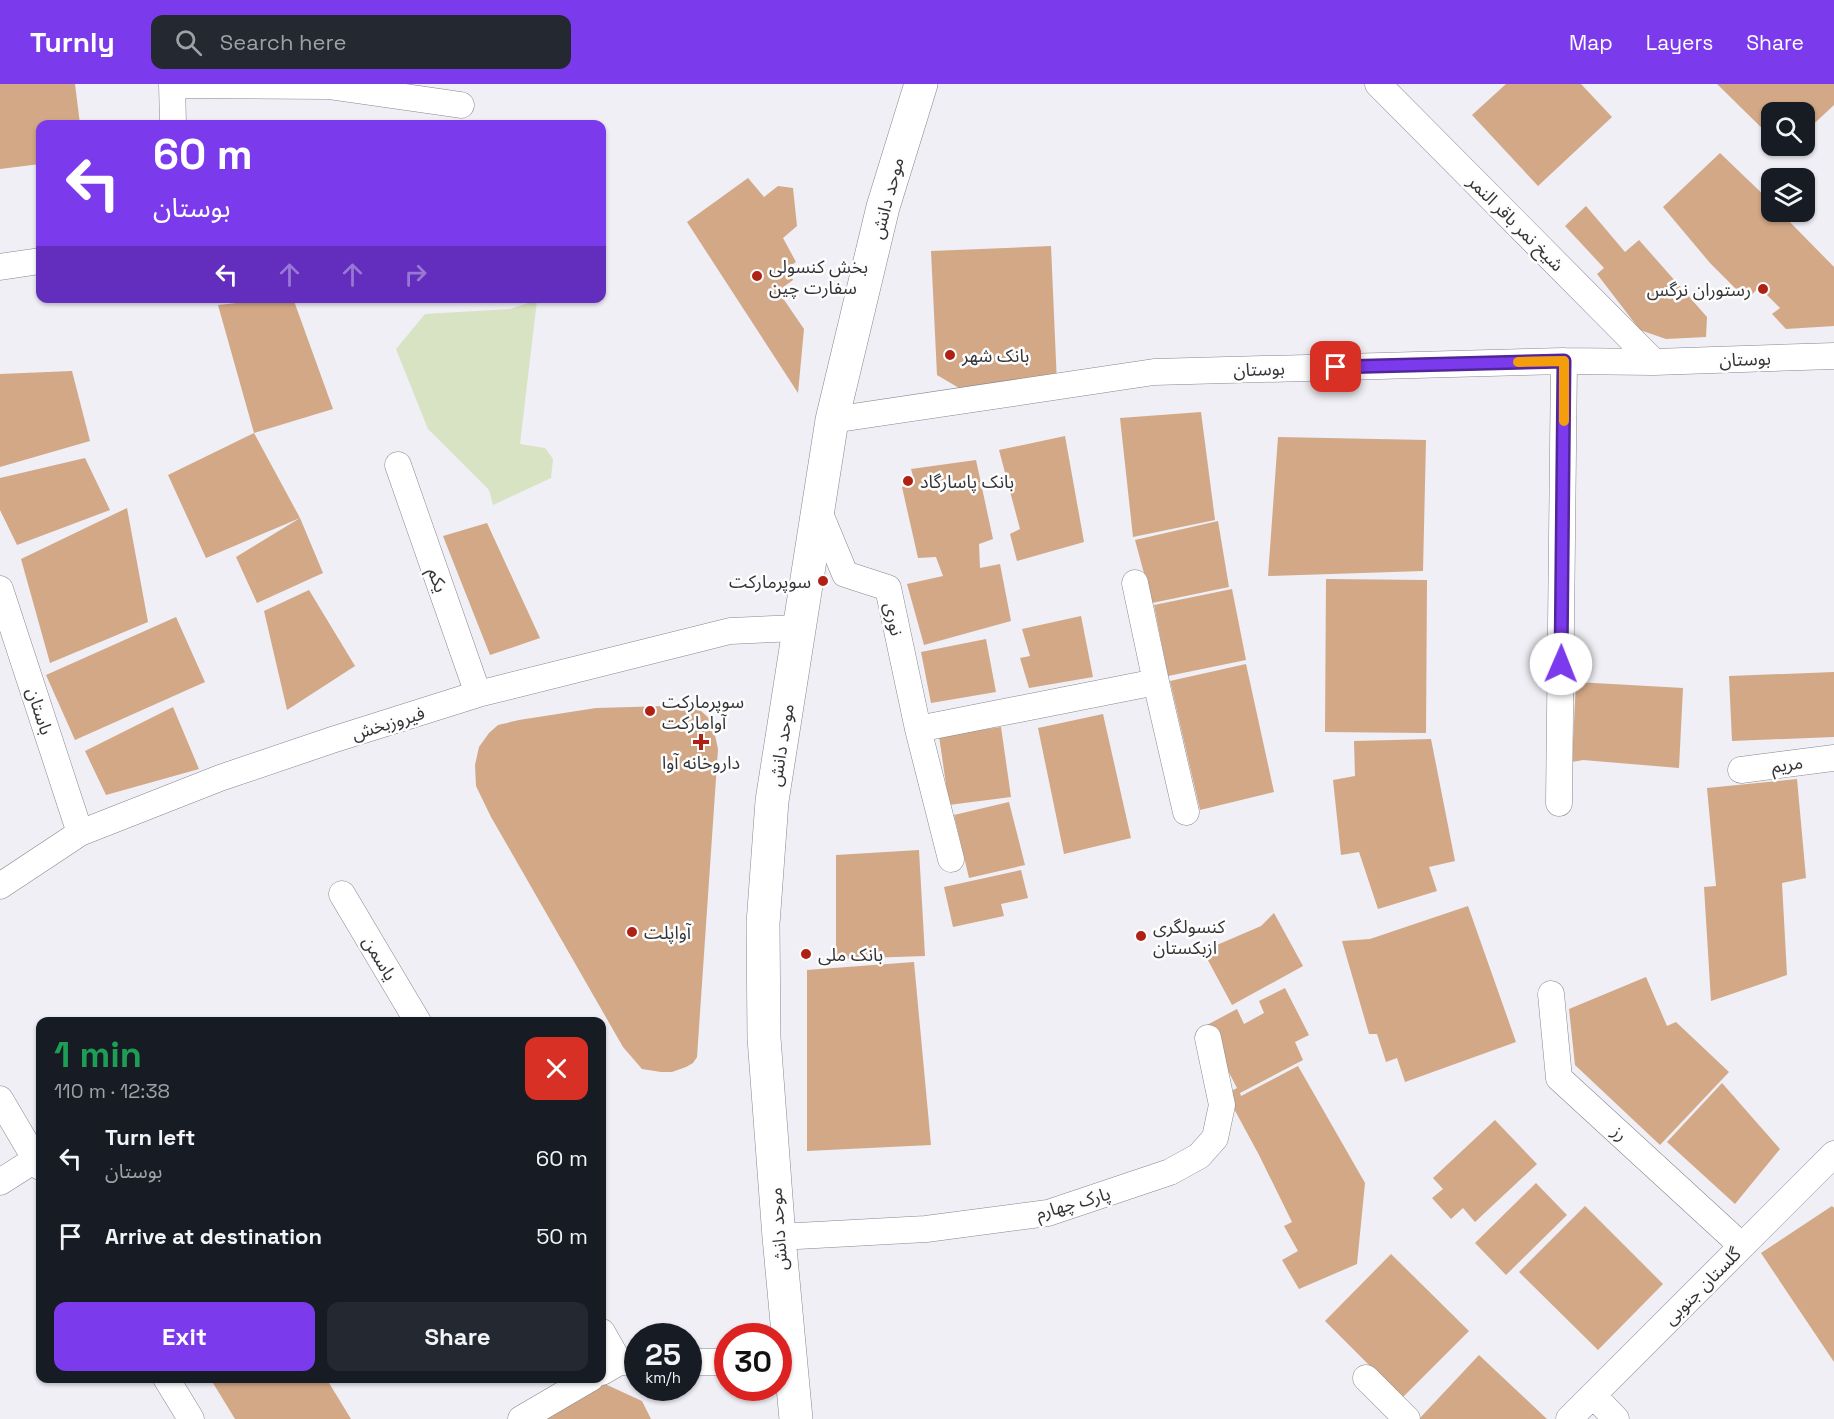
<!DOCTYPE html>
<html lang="en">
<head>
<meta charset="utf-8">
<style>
  body { margin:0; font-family:"Space Grotesk","Noto Sans Arabic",sans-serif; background:#242831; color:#f1f3f6; height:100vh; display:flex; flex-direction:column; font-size:22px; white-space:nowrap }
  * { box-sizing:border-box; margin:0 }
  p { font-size:20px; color:#9ea1a6 }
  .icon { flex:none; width:33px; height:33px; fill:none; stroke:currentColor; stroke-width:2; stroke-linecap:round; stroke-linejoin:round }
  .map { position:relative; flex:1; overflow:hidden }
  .side { position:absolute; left:36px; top:933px; width:570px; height:366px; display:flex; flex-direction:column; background:#171b24; border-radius:12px; box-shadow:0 2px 4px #0004 }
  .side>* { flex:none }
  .hud { position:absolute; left:36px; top:36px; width:570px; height:183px; border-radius:12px; box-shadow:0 2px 4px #0004; background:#7c3aed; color:#fff; overflow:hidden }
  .controls { position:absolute; left:1761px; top:18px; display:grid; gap:12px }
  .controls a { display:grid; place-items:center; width:54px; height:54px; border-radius:12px; background:#171b24; box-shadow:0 2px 4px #0004; font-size:30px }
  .speed { position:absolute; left:624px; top:1239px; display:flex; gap:12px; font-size:30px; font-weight:700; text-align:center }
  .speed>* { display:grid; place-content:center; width:78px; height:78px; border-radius:50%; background:#171b24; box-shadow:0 2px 4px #0004; line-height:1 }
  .speed small { font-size:15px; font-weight:400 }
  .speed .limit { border:9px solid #d22; background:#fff; color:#111 }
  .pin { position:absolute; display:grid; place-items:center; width:51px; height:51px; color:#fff; margin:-26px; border-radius:12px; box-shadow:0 3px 9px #0006 }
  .me { position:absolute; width:66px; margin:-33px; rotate:1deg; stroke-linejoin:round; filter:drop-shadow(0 0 4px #0008) }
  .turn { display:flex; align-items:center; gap:21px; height:126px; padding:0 18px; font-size:27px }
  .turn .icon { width:78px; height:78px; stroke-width:2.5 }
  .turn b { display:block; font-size:42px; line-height:51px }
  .lanes { display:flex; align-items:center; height:57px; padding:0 18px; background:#0003; justify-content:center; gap:30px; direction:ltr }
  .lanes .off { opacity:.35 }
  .round { display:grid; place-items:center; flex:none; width:63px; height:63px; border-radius:12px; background:#242831 }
  .summary { display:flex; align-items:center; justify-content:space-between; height:102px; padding:0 18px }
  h1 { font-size:36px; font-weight:700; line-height:45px; color:#1e9e55 }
  .primary-button { display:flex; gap:12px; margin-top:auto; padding:12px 18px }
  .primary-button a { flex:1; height:69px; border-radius:12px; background:#7c3aed; color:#fff; font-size:24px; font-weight:700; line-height:69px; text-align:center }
  .primary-button a+a { background:#242831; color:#f1f3f6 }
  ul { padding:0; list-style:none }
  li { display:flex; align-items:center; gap:18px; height:78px; padding:0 18px }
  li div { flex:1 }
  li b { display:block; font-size:22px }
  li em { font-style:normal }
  header { display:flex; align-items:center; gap:36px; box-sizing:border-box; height:84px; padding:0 30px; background:#7c3aed; color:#fff }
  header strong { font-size:28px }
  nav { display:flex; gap:33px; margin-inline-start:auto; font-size:21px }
  .search { width:420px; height:54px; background:#242831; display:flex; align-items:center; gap:15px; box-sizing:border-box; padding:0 21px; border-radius:12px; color:#9ea1a6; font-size:22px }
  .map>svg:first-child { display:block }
  .green { fill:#d8e3c3 }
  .building { fill:#d2a887 }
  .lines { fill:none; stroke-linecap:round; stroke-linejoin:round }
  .minor-casing { stroke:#87878d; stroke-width:27 }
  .secondary-casing { stroke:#87878d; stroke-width:34 }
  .minor { stroke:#fff; stroke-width:26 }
  .secondary { stroke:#fff; stroke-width:33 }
  .route-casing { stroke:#51269a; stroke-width:15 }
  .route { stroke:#7c3aed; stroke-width:10 }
  .slow { stroke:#f59e0b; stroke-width:10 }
  .poi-dot { fill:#af2015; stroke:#fdfdfe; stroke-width:2 }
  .labels { text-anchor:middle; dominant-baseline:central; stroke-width:5; stroke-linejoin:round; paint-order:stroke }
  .street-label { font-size:18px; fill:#343437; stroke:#fdfdfe }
  .poi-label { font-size:18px; fill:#343437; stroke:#fdfdfe; text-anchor:start }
</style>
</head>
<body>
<header>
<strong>Turnly</strong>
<div class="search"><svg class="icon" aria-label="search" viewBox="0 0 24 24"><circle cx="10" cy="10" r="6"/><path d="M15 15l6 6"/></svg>Search here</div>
<nav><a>Map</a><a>Layers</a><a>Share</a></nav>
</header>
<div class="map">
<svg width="1834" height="1335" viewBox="0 0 1834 1335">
  <rect width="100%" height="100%" fill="#efeff5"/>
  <!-- green -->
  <path class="green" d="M537,216L520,360L545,364L553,375L551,394L493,421L489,406L428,345L396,265L425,230L510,225Z"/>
  <!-- building -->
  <path class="building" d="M0,0H75L80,40H40V80L0,85Z
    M1506,0H1581L1612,33L1538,102L1472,31Z
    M1717,0H1834V21L1804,49V28H1772V54Z
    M1720,69L1772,119V128H1780L1834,183V242L1786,245L1772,230L1780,224L1759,203L1747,216L1710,179L1663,123Z
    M748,94L764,113L778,102L793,104L797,142L783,154L796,178L788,183L793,196L778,207L804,245L798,309L687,138Z
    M1586,122L1625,168L1639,156L1707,233L1706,253L1666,255L1640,246L1597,190L1604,184L1565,142Z
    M1051,162L1057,300L959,304L937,291L931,167Z
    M256,217H294L333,325L254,349L300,434L206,474L168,391L254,349L218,221Z
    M72,287L90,357L0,383V290Z
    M1201,328L1215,436L1133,453L1120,334Z
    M1065,352L1084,458L1017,477L1010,450L1020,445L999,366Z
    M1278,353L1426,356L1423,487L1268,492Z
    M85,374L110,426L17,461L0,426V394Z
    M976,376L993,455L979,460L980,484L1000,480L1011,537L924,561L907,500L943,492L936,473L918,474L902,403L915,399L911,385Z
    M127,424L148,538L50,579L21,475Z
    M300,434L323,489L257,519L236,473Z
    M1218,437L1229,503L1152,519L1135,456Z
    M487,439L540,554L490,571L443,452Z
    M1326,495L1427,496L1426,649L1325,648Z
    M1232,505L1246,576L1168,592L1154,521Z
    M309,506L355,582L287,626L264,527Z
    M1081,532L1093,593L1029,604L1020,574L1030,572L1022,545Z
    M176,533L205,598L75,656L46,591Z
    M986,555L996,608L931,619L921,568Z
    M1246,580L1274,708L1200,726L1170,597Z
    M1834,588V653L1732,657L1729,592Z
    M1576,598L1683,604L1679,684L1583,676L1572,678Z
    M666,622L700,626L712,637L718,665L697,973L693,979L686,983L672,988H661L642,985L623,963L491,733L476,702L475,681L479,663L489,649L498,641L519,636L596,624Z
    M173,623L199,685L106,711L85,667Z
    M1103,630L1131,754L1064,770L1038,644Z
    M1001,643L1011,713L949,721L939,652Z
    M1431,655L1455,777L1429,783L1437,807L1378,825L1359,768L1341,771L1333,696L1355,692L1354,657Z
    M1797,695L1806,794L1782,799L1787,891L1711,917L1704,803L1716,802L1707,704Z
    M1009,718L1025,781L969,794L954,731Z
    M919,766L925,872L836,875V771Z
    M1021,786L1028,814L1001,820L1004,832L953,843L944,803Z
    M1468,822L1516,958L1405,998L1397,974L1386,978L1377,950H1369L1342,857L1370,855Z
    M1274,829L1303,882L1232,921L1203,867L1261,842Z
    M914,878L931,1061L807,1067V886Z
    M1646,893L1667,942L1676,938L1729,988L1660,1061L1575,981L1569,925Z
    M1285,904L1309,951L1295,958L1303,976L1240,1009L1241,1012L1298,982L1365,1099L1357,1180L1299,1205L1282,1176L1298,1167L1284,1142L1292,1138L1259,1071L1226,1010L1237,1004L1205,942L1237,925L1244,940L1264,929L1259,917Z
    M1722,999L1780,1065L1735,1120L1667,1058Z
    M1495,1036L1537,1080L1475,1138L1463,1124L1451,1135L1432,1114L1443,1105L1433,1094Z
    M1536,1099L1567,1131L1506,1191L1475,1159Z
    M1585,1122L1663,1200L1598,1266L1519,1188Z
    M1832,1122L1834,1124V1278L1761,1169Z
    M1391,1170L1469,1247L1402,1314L1325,1237Z
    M1479,1271L1547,1335H1419Z
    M221,1294H326L351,1335H235L213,1299Z
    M605,1300L642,1317L651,1335H544Z"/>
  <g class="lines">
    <!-- minor casing -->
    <g class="minor-casing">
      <path id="minor" d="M172,0L173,40
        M1378,0L1654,278
        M172,1L328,2L461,21
        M0,183L40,177
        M832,336L1154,288L1564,277L1654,278L1834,272
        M398,381L478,610
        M818,425L845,490L888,504L918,645L951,775
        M0,505L80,749
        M1156,598L1186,728
        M918,645L1156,598L1135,499
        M1741,686L1834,674
        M1559,719L1564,277
        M0,802L80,749L220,694L332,656L478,610L730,547L798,544
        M342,810L418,938
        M1551,910L1559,994L1742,1162
        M0,1015L40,1083
        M0,1098L36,1075
        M779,1153L926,1145L1048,1129L1170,1088L1199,1072L1215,1054L1222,1021L1208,954
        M602,1248L619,1278
        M688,1278H728
        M602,1288L619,1278H638
        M166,1294L191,1335
        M1366,1294L1407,1335
        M1593,1311L1616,1335
        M521,1335L591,1294
        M1569,1335L1834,1070"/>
    </g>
    <!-- secondary casing -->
    <g class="secondary-casing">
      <path id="secondary" d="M796,1335L779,1153L764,954L763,840L772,717L832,336L883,123L921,0"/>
    </g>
    <!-- minor -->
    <use href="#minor" class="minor"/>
    <!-- secondary -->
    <use href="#secondary" class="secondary"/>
  </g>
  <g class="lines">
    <!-- route casing -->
    <g class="route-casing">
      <path id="route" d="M1336,283L1564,277L1561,580"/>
    </g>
    <!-- route -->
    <use href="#route" class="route"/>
    <!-- slow -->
    <path class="slow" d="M1518,278L1564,277V337"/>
  </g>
  <!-- markers -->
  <g class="poi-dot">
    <circle cx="757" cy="192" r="6"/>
    <circle cx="1763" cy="205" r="6"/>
    <circle cx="950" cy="271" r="6"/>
    <circle cx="908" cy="397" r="6"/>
    <circle cx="823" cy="497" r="6"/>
    <circle cx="650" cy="627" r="6"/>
    <path d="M698 649h6v6h6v6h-6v6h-6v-6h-6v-6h6z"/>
    <circle cx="632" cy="848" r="6"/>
    <circle cx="1141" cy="852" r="6"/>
    <circle cx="806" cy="870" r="6"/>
  </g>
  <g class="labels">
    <!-- street labels -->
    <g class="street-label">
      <text transform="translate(887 114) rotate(-75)">موحد دانش</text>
      <text transform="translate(1516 139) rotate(45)">شیخ نمر باقر النمر</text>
      <text transform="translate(1745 275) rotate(-2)">بوستان</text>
      <text transform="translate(1259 285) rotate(-2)">بوستان</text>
      <text transform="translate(438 496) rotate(71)">یکم</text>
      <text transform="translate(894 535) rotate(78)">نوری</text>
      <text transform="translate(40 627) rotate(72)">باستان</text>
      <text transform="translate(388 639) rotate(-17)">فیروزبخش</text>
      <text transform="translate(781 661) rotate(-81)">موحد دانش</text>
      <text transform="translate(1787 680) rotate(-8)">مریم</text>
      <text transform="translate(380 874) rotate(59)">یاسمن</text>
      <text transform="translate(1620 1049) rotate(42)">رز</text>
      <text transform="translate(1073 1119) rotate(-16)">پارک چهارم</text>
      <text transform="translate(778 1145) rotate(-94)">موحد دانش</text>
      <text transform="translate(1702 1202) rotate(-45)">گلستان جنوبی</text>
    </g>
    <!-- poi labels -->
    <g class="poi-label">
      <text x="769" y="182">بخش کنسولی<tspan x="769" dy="21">سفارت چین</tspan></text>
      <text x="1751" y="205" text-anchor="end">رستوران نرگس</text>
      <text x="962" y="271">بانک شهر</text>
      <text x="920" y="397">بانک پاسارگاد</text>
      <text x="811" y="497" text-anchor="end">سوپرمارکت</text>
      <text x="662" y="617">سوپرمارکت<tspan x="662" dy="21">آوامارکت</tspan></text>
      <text x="701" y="678" text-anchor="middle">داروخانه آوا</text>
      <text x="1153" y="842">کنسولگری<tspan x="1153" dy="21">ازبکستان</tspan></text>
      <text x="644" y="848">آواپلت</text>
      <text x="818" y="870">بانک ملی</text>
    </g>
  </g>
</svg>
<div class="controls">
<a><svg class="icon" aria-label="search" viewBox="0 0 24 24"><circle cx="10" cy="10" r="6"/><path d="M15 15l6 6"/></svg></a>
<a><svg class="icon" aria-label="layers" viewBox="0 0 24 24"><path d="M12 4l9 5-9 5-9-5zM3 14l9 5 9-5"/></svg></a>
</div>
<div class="speed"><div>25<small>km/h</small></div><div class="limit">30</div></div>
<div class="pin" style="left:1336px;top:283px;background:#d93025"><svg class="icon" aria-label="arrive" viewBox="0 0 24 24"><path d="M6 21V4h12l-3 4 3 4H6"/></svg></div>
<svg class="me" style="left:1561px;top:580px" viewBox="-20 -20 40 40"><circle r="19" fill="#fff"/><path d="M0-13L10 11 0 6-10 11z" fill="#7c3aed"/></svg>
<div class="hud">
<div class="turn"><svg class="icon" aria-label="left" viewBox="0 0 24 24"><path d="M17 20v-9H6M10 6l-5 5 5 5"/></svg><div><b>60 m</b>بوستان</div></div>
<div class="lanes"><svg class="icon" aria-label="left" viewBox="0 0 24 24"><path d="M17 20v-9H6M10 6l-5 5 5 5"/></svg><svg class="icon off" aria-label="ahead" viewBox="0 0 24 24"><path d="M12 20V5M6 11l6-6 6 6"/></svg><svg class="icon off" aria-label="ahead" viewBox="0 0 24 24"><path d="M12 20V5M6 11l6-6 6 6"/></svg><svg class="icon off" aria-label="right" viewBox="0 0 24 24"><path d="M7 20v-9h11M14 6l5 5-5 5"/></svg></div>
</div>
<section class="side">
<div class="summary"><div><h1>1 min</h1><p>110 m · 12:38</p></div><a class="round" style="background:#d93025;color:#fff"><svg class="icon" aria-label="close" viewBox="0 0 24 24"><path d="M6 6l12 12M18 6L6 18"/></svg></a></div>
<ul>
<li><svg class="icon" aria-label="left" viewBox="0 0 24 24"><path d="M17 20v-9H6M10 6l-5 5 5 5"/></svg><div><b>Turn left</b><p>بوستان</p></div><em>60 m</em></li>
<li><svg class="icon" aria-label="arrive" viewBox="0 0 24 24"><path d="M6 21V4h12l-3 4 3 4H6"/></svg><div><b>Arrive at destination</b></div><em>50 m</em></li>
</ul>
<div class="primary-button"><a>Exit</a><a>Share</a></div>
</section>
</div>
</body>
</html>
